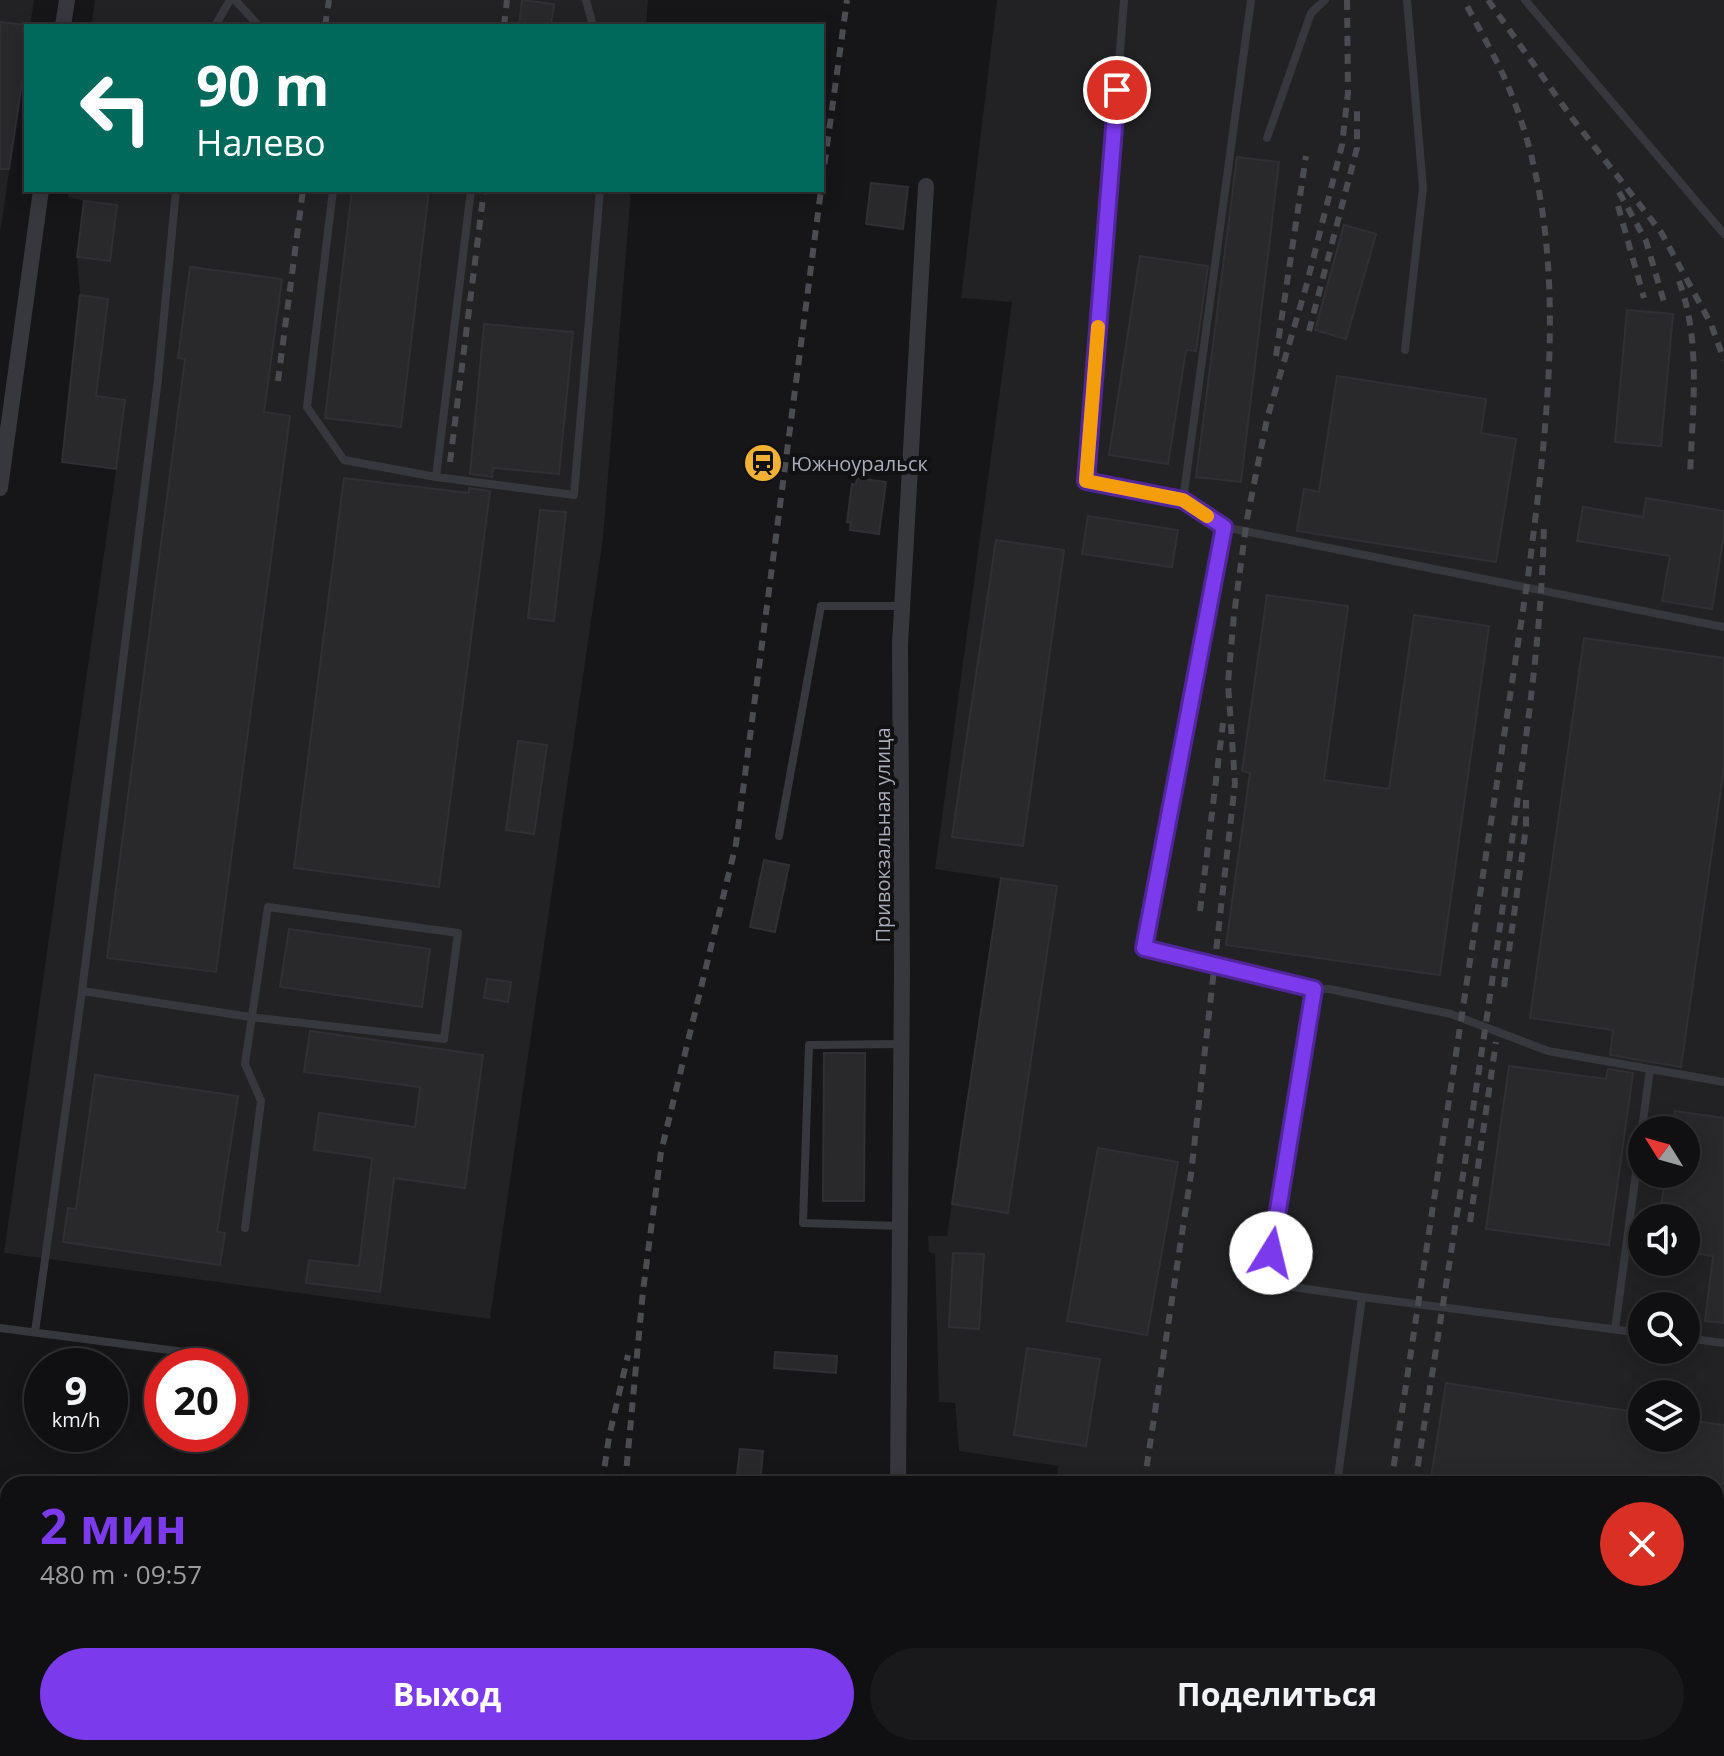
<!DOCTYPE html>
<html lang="ru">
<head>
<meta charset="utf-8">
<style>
  body { margin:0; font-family:"Open Sans",sans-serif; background:#19191b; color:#f1f3f6; height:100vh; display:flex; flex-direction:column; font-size:30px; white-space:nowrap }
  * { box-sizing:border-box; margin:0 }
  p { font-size:26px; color:#9c9d9f }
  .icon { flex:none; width:44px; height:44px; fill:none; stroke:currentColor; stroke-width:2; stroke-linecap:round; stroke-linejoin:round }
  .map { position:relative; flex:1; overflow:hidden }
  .side { position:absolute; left:0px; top:1476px; width:1724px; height:280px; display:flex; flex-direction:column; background:#101012; border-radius:24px 24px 0 0; box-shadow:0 4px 20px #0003,0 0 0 2px #303032 }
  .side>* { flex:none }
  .guide { position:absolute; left:24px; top:24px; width:800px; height:168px; border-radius:0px; box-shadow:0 4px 20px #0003,0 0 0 2px #303032; background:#00695c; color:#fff; overflow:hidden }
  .needle { width:52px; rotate:307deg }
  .tools { position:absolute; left:1628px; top:1116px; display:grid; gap:16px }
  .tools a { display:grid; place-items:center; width:72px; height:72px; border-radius:50%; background:#101012; box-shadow:0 4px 20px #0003,0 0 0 2px #303032; font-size:40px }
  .speed { position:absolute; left:24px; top:1348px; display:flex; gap:16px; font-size:40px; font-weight:700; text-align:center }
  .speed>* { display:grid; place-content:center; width:104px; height:104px; border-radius:50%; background:#101012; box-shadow:0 4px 20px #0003,0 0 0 2px #303032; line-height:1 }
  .speed small { font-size:20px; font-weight:400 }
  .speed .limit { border:12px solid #d22; background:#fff; color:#111 }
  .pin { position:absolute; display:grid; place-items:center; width:68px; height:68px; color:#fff; margin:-34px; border:4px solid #fff; border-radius:50%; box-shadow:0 2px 8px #0007 }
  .me { position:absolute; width:88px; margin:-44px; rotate:9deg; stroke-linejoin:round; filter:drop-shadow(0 0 6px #0008) }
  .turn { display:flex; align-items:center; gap:28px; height:168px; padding:0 40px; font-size:36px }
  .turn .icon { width:104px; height:104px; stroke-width:2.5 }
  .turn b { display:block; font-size:56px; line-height:68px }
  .round { display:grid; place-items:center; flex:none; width:84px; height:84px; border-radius:42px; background:#19191b }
  .headline { display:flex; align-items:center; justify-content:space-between; height:136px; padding:0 40px }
  h1 { font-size:48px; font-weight:700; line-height:60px; color:#7c3aed }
  .cta { display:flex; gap:16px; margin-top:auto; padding:16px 40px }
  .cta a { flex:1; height:92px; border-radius:48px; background:#7c3aed; color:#fff; font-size:32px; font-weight:700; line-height:92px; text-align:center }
  .cta a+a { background:#19191b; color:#f1f3f6 }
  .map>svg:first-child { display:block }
  .built { fill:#222225; fill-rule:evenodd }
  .building { fill:#29292c; stroke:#303034; stroke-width:2 }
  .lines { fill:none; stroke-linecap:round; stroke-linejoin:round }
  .lane { stroke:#37383d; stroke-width:8 }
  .street { stroke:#37383d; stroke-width:16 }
  .rail { stroke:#4a4c52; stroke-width:6; stroke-dasharray:10 8; stroke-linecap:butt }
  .route-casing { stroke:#51269a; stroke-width:20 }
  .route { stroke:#7c3aed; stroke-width:14 }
  .slow { stroke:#f59e0b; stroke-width:14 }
  .labels { text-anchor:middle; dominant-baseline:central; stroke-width:8; stroke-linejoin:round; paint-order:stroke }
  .poi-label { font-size:20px; fill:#a8adb8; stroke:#111113; text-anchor:start }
  .street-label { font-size:20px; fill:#a8adb8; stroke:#111113 }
</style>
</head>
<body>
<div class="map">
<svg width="1724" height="1756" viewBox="0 0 1724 1756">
  <rect width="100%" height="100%" fill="#161618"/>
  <!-- built -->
  <path class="built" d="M0,0H34L30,26H26V56L0,234Z
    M95,0H648L646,26H91Z
    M997,0H1724V1756H1013L1014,1748H1716V1484H1056L1058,1466L959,1451L955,1403L939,1402L935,1254L929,1252L928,1236H947L1000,879L935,869L1012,302L961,298ZM1642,1130H1686V1174H1642ZM1642,1218H1686V1262H1642ZM1642,1306H1686V1350H1642ZM1642,1394H1686V1438H1642Z
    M69,190H631L603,538L490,1319L4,1253L116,470L62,462L80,295L77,257L84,201L68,197Z"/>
  <!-- building -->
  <path class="building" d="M522,0L554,4L551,26H519Z
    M0,22L26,25V56L9,169H0Z
    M1237,157L1279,162L1241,482L1196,477Z
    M871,183L908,187L903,229L866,224Z
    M352,190H429L401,427L325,418Z
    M84,201L117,205L110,261L77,257Z
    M1344,225L1376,234L1346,339L1315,330Z
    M1140,256L1208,266L1196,351L1186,350L1168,464L1109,455Z
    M190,267L282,279L264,412L290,416L216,972L107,958L185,359L178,358Z
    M80,295L108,299L96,396L125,400L116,469L62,462Z
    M1627,310L1673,314L1661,446L1615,442Z
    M484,324L573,332L559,474L493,468L492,477L470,474Z
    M1337,376L1486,399L1481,433L1516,439L1496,562L1297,531L1304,489L1319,492Z
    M344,478L469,493V488L490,491L439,887L294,868Z
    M857,478L886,482L879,534L850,530L851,523L847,522L852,484L856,485Z
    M1646,498L1724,511V533L1712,609L1662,601L1670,556L1577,541L1583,507L1643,517Z
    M540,510L566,512L554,621L528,618Z
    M1088,516L1178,530L1172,567L1082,554Z
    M996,540L1064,550L1023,846L952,837Z
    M1267,595L1348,606L1324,780L1389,789L1414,615L1489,626L1440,975L1226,945L1250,773L1242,771Z
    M1584,638L1724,658V767L1681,1067L1610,1055L1613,1030L1530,1018Z
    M518,741L547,745L534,834L506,830Z
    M764,860L789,865L775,932L750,927Z
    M1001,878L1057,886L1008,1213L952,1204Z
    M289,929L430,949L422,1007L280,987Z
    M487,979L511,982L508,1002L484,998Z
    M310,1031L483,1055L465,1188L394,1178L380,1292L306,1283L309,1260L359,1266L372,1158L314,1150L319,1113L415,1127L420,1087L304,1072Z
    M824,1053H865L864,1201H823Z
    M1509,1066L1606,1079L1608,1069L1633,1073L1609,1245L1486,1229Z
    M95,1075L238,1096L217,1232L225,1233L220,1265L63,1242L68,1208L76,1209Z
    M1675,1111L1724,1118V1323L1705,1321L1713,1256L1686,1252V1218H1659L1666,1174H1686V1130H1672Z
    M1098,1148L1178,1162L1147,1335L1067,1321Z
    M953,1253L984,1254L979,1329L949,1327Z
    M1027,1348L1100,1359L1086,1446L1014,1435Z
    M775,1352L837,1356L836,1373L774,1368Z
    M1446,1383L1642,1413V1438H1686V1420L1724,1425V1484H1430Z
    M740,1449L763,1451L760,1484H736Z"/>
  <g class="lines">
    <!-- lane -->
    <path class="lane" d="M235,0L259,26
      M586,0L593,26
      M1124,0L1086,481L1183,500L1224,527L1144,948L1314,989L1266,1283L1362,1297L1337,1484
      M1525,0L1724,234
      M215,26L230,0
      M1267,138L1311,13L1325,0
      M176,190L158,379L82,991L250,1017L444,1039L458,933L268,907L245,1064L261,1101L245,1228
      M333,190L307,407L344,460L436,477L574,495L600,190
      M1405,350L1423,188L1407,0
      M436,477L471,190
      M1183,500L1251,0
      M1224,527L1724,627
      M779,836L821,606H902
      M1314,989H1329L1451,1014L1548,1051L1724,1082
      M899,1226L803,1223L809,1045L902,1044
      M1362,1297L1642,1333
      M0,1328L200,1354
      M1615,1329L1650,1069
      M35,1332L82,991
      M1686,1338L1724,1343
      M1299,1756L1300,1748"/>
    <!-- street -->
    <path class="street" d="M63,26L67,0
      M0,488L41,190
      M898,1484L902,971L900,644L926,186
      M896,1756V1748"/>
    <!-- rail -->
    <path class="rail" d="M1488,0L1572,118L1661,232L1711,324L1724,360
      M325,26L329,0
      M504,26L507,0
      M822,182L847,0
      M1619,192L1646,241L1664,302
      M1618,206L1644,298
      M1679,281C1702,343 1692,412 1690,477
      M1309,331L1357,148V104
      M1276,356L1306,156
      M278,381L303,190
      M450,462L484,190
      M1200,911L1223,723
      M1504,987L1526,827V800
      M1470,1222L1496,1042
      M602,1484L609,1437L628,1355
      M625,1484L643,1291L661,1152L736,844L821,190
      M1144,1484L1191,1174L1235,783L1228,683L1234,615L1247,519L1267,419L1306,287L1342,145L1348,93L1347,0
      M1391,1484L1528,577C1548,418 1573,239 1508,86C1496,57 1478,28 1464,0
      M1415,1484C1446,1284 1478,1084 1506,884C1522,764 1542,643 1544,522
      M636,1748L638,1756
      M551,1756L553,1748
      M595,1756L596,1748"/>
  </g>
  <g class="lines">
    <!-- route casing -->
    <g class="route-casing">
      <path id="route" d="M1117,90L1086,481L1183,500L1224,527L1144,948L1314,989L1271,1253"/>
    </g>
    <!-- route -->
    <use href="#route" class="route"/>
    <!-- slow -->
    <path class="slow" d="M1098,327L1086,481L1183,500L1207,516"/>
  </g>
  <!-- icons -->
  <defs>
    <g id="station-disc" transform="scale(2)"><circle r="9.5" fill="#f2b134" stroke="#111113"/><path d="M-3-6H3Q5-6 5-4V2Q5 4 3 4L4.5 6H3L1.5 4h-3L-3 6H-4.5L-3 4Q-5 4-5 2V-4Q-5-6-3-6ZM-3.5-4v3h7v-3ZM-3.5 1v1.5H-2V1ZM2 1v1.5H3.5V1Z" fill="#111"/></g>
  </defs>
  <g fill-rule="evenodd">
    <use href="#station-disc" x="763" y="463"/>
  </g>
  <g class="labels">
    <!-- poi labels -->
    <g class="poi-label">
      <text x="791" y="463">Южноуральск</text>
    </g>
    <!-- street labels -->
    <g class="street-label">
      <text transform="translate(882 835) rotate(-90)">Привокзальная улица</text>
    </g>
  </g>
</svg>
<div class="tools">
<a><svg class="needle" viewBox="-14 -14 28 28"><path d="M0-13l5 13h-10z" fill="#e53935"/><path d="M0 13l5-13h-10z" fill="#9c9d9f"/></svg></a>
<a><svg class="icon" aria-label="sound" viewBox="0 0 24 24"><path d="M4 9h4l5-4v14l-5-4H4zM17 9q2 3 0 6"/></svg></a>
<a><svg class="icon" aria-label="search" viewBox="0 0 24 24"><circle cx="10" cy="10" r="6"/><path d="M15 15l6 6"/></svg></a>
<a><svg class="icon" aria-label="layers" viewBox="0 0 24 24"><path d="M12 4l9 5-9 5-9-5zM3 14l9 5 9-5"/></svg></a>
</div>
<div class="speed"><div>9<small>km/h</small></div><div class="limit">20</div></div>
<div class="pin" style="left:1117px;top:90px;background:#d93025"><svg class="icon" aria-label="arrive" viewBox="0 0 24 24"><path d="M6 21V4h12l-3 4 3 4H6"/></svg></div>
<svg class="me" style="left:1271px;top:1253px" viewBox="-20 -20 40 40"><circle r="19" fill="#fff"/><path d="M0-13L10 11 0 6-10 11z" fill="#7c3aed"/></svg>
<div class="guide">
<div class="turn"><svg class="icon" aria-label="left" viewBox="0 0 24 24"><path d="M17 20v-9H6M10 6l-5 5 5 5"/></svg><div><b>90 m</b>Налево</div></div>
</div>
<section class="side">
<div class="headline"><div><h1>2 мин</h1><p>480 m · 09:57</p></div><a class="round" style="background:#d93025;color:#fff"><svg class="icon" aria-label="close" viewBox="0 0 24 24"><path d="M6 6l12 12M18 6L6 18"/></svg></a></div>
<div class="cta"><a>Выход</a><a>Поделиться</a></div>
</section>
</div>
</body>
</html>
